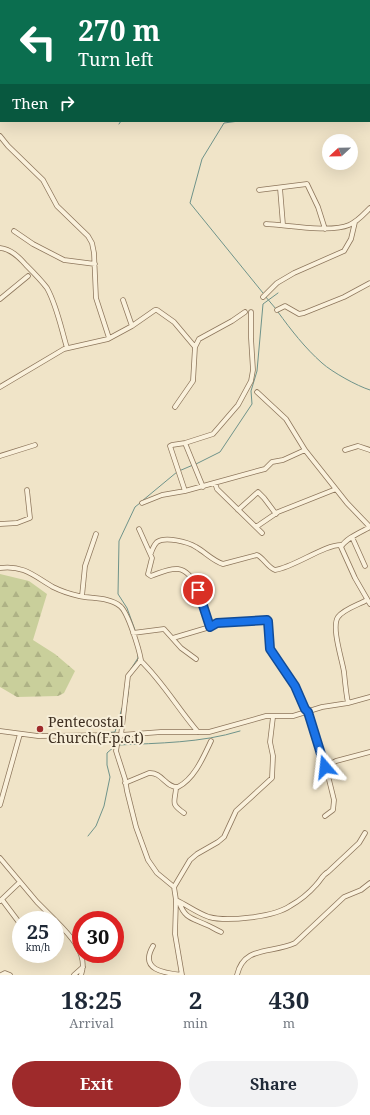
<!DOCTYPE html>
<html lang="en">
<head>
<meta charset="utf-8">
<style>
  body { margin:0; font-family:"Noto Serif",serif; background:#f2f2f3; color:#1f2937; height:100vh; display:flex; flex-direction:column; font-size:15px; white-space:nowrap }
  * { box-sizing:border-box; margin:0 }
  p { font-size:13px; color:#747a83 }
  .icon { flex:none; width:22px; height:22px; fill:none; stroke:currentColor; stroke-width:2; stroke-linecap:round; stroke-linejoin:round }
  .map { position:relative; height:975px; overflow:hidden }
  .side { display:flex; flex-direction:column; background:#fff; flex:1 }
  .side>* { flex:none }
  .hud { position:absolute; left:0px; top:0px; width:370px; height:122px; box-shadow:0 4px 16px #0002; background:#0b6e4f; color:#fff; overflow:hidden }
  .needle { width:26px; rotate:248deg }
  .controls { position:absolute; left:322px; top:134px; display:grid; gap:8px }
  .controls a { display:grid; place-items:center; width:36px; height:36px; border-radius:50%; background:#fff; box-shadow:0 4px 16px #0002; font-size:20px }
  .speed { position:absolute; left:12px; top:911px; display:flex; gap:8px; font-size:20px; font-weight:700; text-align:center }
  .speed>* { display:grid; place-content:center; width:52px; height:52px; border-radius:50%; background:#fff; box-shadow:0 4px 16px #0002; line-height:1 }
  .speed small { font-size:10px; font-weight:400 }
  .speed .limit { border:6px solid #d22; background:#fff; color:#111 }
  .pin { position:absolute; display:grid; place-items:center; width:34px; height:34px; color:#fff; margin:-17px; border:2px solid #fff; border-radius:50%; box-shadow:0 1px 4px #0007 }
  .me { position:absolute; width:44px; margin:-22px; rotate:343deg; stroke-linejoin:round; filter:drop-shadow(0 0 3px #0008) }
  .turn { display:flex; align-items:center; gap:14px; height:84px; padding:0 12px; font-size:18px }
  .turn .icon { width:52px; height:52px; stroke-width:2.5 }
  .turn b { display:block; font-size:28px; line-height:34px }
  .then { display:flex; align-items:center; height:38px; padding:0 12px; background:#0003; gap:8px; font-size:15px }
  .eta { display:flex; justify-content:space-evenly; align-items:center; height:68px; text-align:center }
  .eta b { font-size:24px; font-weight:700; line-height:28px }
  .action { display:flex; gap:8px; margin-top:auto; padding:8px 12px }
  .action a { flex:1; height:46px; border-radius:24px; background:#9e2a2b; color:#fff; font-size:16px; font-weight:700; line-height:46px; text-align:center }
  .action a+a { background:#f2f2f3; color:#1f2937 }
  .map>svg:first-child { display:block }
  .forest { fill:url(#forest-firs) }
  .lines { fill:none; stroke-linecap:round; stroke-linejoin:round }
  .stream { stroke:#6f938a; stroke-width:1 }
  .minor-casing { stroke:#8d765c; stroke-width:5.5 }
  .minor { stroke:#faf1dc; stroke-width:4 }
  .route-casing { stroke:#114b97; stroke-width:10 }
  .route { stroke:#1a73e8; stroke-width:7 }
  .poi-dot { fill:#9e2a2b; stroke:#f7eed8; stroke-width:1.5 }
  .labels { text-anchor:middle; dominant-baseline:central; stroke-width:4; stroke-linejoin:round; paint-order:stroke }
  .poi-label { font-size:14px; fill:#3d2e20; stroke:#f7eed8; text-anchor:start }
</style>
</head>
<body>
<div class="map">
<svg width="370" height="975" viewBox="0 0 370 975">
  <defs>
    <pattern id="forest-firs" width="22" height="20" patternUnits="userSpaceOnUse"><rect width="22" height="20" fill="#c9cf9b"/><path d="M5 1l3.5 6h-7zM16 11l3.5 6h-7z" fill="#aeb285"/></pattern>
  </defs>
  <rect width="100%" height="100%" fill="#f0e4c8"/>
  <!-- forest -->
  <path class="forest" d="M0,574L29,581L47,594L33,640L55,654L75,671L64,693L58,696L17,697L0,687Z"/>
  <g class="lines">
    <!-- stream -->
    <path class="stream" d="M280,0L281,1
      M187,1V0
      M239,121L224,123L202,159L190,203L263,293
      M119,124L121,121
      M265,296L276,309
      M278,312C291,330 305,348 322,363C332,372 357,386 370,390
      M196,464L220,452L252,404L251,391L257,371L263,304L278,293
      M179,471L193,465
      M142,501L177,472
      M135,630L127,608L118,594L119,541L135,507L140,503
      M129,672L138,658V653
      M127,702L129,686
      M101,733L115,732L122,708
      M118,745C159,743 201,743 240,731
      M88,836L96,826L104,806L110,777L107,765V753L115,746"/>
    <!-- minor casing -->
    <g class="minor-casing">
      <path id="minor" d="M8,0V1
        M59,1L60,0
        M0,25H1
        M0,37L1,30
        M369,111H370
        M0,136L8,146L43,180L57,206L88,236L92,243L94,253L96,298L109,338
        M280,188L283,225
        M259,190L307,184L318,207L325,229
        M266,224C287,225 330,233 349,225C357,222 363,215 370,208
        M14,231L33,244L64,260L95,264
        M0,248C11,249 19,257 26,265C33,272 41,280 47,288C57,306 61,328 67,348
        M263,297L277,283L294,273L344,251L351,239L355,222
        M0,299L28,276
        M123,300L132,326
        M277,310L285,306L299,314L304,313L344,297L370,283
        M0,387L64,349L108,339L132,326L155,310H157L174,322L195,347
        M257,392L286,419L305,450L347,503L370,527
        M175,407L193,381L195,347L199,339L232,321L245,312
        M185,443L203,487
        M345,450L358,446L370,450
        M0,456L35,445
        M215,483L217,489L262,533
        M185,491L170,446L172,445L185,443L213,434L238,405L251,381L253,370L251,338V312
        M142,503L162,495L185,491L261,470L265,469L272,462L283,460L305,450
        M238,510L258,492L264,498L276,514
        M0,524L17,523L30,518L27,490
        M256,527L278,512L336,489
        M370,527C361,532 346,538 341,547L355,578L370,604
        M139,529L152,558L148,574L151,576C160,573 168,568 178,569C197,571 206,611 210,627
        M352,537L365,566
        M151,553C152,550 154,545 157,542C165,536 188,542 196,547C205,552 213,561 223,564L257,555C264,558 267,567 275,570C295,567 325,544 342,545
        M0,568C24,565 34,576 53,587C61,591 70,594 79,596C92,599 109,597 120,606C128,612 139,649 141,660L128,676L121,735L117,745L116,751L125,779L127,791L136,827L148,860L157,873L174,887L176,900L175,934L182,975
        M82,596L85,566L96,534
        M133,633L164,629L181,648L196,659
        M173,638L210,627L217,623L268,621L270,649L295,686L305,709C315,718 330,784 334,800L333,810L325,816
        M140,660C163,682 178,709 198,732
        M348,703C346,693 345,682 344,672C342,659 331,627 338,617C344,609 358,605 367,600
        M0,731L38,736L121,735L161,732H209L266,716H293L322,707L348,703L370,697
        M325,767L336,761L370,752
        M125,783L149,773C162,772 166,788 178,787C194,779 203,758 211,741
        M176,788C175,803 170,803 184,813
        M0,805L20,734
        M0,858L37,902L55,920
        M174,887L190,860L197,854L218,842L224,837L236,811L272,778L273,756L270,742L273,717
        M1,900L20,882
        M176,900C187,905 197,913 209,917C227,922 274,917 290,906C299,901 309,893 316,885C321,880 322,875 328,872L359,843L365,833
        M0,901L1,900L3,901L21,925
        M179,902C185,919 192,918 207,925C212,927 216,930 221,932
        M55,920C69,934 89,954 81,975
        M153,946C139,970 164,973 182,975
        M1,975L5,973L10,975
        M74,975L83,967
        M237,975C244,945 272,954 295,943L344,897L361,890L370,883"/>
    </g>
    <!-- minor -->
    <use href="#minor" class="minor"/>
  </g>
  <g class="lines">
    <!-- route casing -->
    <g class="route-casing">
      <path id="route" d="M198,590L210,627L217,623L267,620L268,621L270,649L295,686L305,709L308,712L325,767"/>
    </g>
    <!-- route -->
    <use href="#route" class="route"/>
  </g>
  <!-- markers -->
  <circle class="poi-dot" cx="40" cy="729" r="4"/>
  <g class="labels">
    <!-- poi labels -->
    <g class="poi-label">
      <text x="48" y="721">Pentecostal<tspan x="48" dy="16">Church(F.p.c.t)</tspan></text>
    </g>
  </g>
</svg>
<div class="controls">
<a><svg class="needle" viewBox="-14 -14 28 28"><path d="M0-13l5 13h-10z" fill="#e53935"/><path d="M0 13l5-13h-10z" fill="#747a83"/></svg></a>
</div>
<div class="speed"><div>25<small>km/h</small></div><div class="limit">30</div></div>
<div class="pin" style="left:198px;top:590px;background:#d93025"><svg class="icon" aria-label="arrive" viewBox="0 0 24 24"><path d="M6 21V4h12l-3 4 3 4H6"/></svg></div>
<svg class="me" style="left:325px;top:767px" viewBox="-20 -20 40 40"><path d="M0-17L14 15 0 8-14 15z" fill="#1a73e8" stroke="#fff" stroke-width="4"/></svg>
<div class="hud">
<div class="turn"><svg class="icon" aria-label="left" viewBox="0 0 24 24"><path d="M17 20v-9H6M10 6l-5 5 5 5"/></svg><div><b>270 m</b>Turn left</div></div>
<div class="then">Then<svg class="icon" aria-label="right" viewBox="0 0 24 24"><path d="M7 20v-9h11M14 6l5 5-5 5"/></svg></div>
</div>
</div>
<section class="side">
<div class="eta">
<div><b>18:25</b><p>Arrival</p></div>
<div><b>2</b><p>min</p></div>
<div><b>430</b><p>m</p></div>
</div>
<div class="action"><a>Exit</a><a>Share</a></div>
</section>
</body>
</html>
